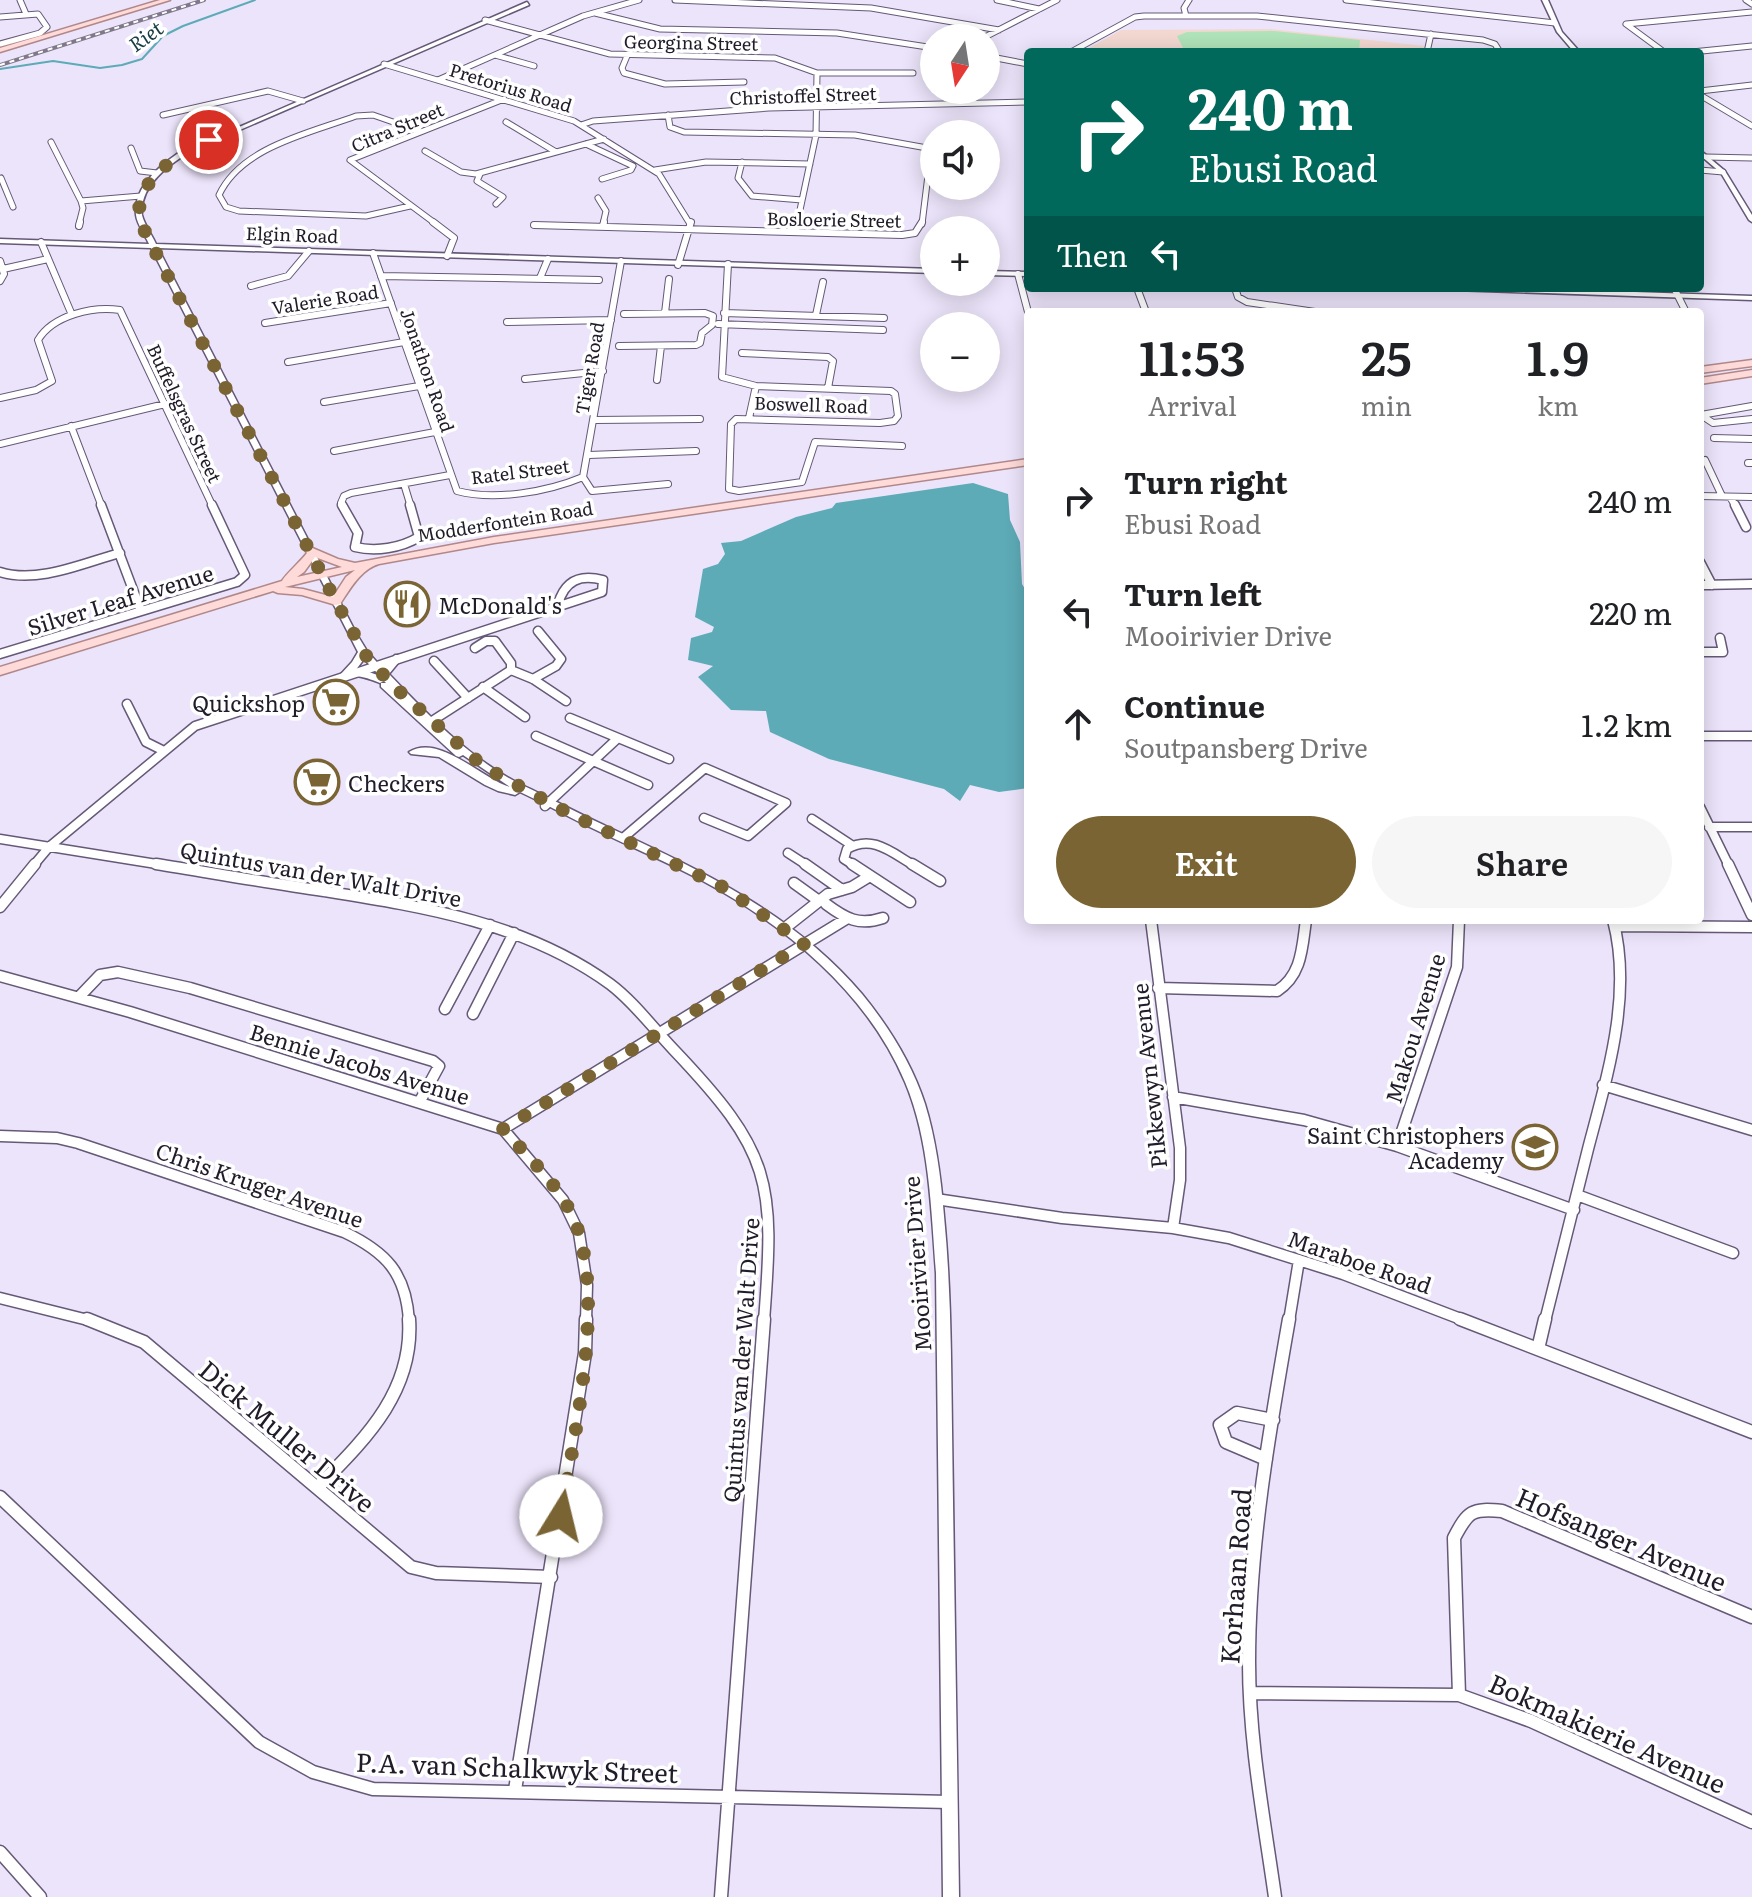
<!DOCTYPE html>
<html lang="en">
<head>
<meta charset="utf-8">
<style>
  body { margin:0; font-family:Literata,serif; background:#f6f6f6; color:#202124; height:100vh; display:flex; flex-direction:column; font-size:30px; white-space:nowrap }
  * { box-sizing:border-box; margin:0 }
  p { font-size:26px; color:#757577 }
  .icon { flex:none; width:44px; height:44px; fill:none; stroke:currentColor; stroke-width:2; stroke-linecap:round; stroke-linejoin:round }
  .map { position:relative; flex:1; overflow:hidden }
  .panel { position:absolute; left:1024px; top:308px; width:680px; height:616px; display:flex; flex-direction:column; background:#fff; border-radius:8px; box-shadow:0 4px 20px #0003 }
  .panel>* { flex:none }
  .guide { position:absolute; left:1024px; top:48px; width:680px; height:244px; border-radius:8px; box-shadow:0 4px 20px #0003; background:#00695c; color:#fff; overflow:hidden }
  .needle { width:52px; rotate:192deg }
  .controls { position:absolute; left:920px; top:24px; display:grid; gap:16px }
  .controls a { display:grid; place-items:center; width:80px; height:80px; border-radius:50%; background:#fff; box-shadow:0 4px 20px #0003; font-size:40px }
  .pin { position:absolute; display:grid; place-items:center; width:68px; height:68px; color:#fff; margin:-34px; border:4px solid #fff; border-radius:50%; box-shadow:0 2px 8px #0007 }
  .me { position:absolute; width:88px; margin:-44px; rotate:9deg; stroke-linejoin:round; filter:drop-shadow(0 0 6px #0008) }
  .turn { display:flex; align-items:center; gap:28px; height:168px; padding:0 32px; font-size:36px }
  .turn .icon { width:104px; height:104px; stroke-width:2.5 }
  .turn b { display:block; font-size:56px; line-height:68px }
  .then { display:flex; align-items:center; height:76px; padding:0 32px; background:#0003; gap:16px; font-size:30px }
  .eta { display:flex; justify-content:space-evenly; align-items:center; height:136px; text-align:center }
  .eta b { font-size:48px; font-weight:600; line-height:56px }
  .cta { display:flex; gap:16px; margin-top:auto; padding:16px 32px }
  .cta a { flex:1; height:92px; border-radius:48px; background:#7a6434; color:#fff; font-size:32px; font-weight:600; line-height:92px; text-align:center }
  .cta a+a { background:#f6f6f6; color:#202124 }
  ul { padding:0; list-style:none }
  li { display:flex; align-items:center; gap:24px; height:112px; padding:0 32px }
  li div { flex:1 }
  li b { display:block; font-size:30px }
  li em { font-style:normal }
  .map>svg:first-child { display:block }
  .education { fill:#f2d8d1 }
  .green { fill:#b0e3b9 }
  .water { fill:#5dabb7 }
  .lines { fill:none; stroke-linecap:round; stroke-linejoin:round }
  .stream { stroke:#5dabb7; stroke-width:2 }
  .minor-far4-casing { stroke:#655977; stroke-width:7 }
  .minor-far3-casing { stroke:#655977; stroke-width:8 }
  .minor-far2-casing { stroke:#655977; stroke-width:11 }
  .minor-far1-casing { stroke:#655977; stroke-width:13 }
  .minor-casing { stroke:#655977; stroke-width:15 }
  .tertiary-casing { stroke:#655977; stroke-width:3 }
  .primary-casing { stroke:#b1888a; stroke-width:3 }
  .minor-far4 { stroke:#fff; stroke-width:5 }
  .minor-far3 { stroke:#fff; stroke-width:6 }
  .minor-far2 { stroke:#fff; stroke-width:8 }
  .minor-far1 { stroke:#fff; stroke-width:10 }
  .minor { stroke:#fff; stroke-width:12 }
  .tertiary { fill:#fff; fill-rule:evenodd }
  .primary { fill:#fedad9; fill-rule:evenodd }
  .rail-casing { stroke:#80798b; stroke-width:4 }
  .rail { stroke:#fff; stroke-width:2; stroke-dasharray:5; stroke-linecap:butt }
  .route { stroke:#7a6434; stroke-width:14; stroke-dasharray:0 25.2 }
  .labels { text-anchor:middle; dominant-baseline:central; stroke-width:7; stroke-linejoin:round; paint-order:stroke }
  .far-street-label { font-size:18px; fill:#211c29; stroke:#fff }
  .far-water-label { font-size:20px; font-style:italic; fill:#173c42; stroke:#fff }
  .street-label { font-size:22px; fill:#211c29; stroke:#fff }
  .poi-label { font-size:22px; fill:#211c29; stroke:#fff; text-anchor:start }
  .near-street-label { font-size:26px; fill:#211c29; stroke:#fff }
</style>
</head>
<body>
<div class="map">
<svg width="1752" height="1897" viewBox="0 0 1752 1897">
  <rect width="100%" height="100%" fill="#ece4fa"/>
  <!-- education -->
  <path class="education" d="M1271,29L1424,46L1422,52H1082L1121,30Z"/>
  <!-- green -->
  <path class="green" d="M1274,31L1360,40L1359,52H1185L1177,36L1187,32Z"/>
  <!-- water -->
  <path class="water" d="M973,483L1008,494L1010,520L1020,542L1022,584L1028,594V788L999,792L970,785L960,801L944,789L829,759L770,732L766,711L731,710L698,677L713,666L688,660L691,638L712,632L714,627L695,617L703,569L718,564L725,554L721,543L741,541L796,517L832,508L836,503Z"/>
  <g class="lines">
    <!-- stream -->
    <path class="stream" d="M0,69L53,61L100,68L122,65L142,59L163,36L183,26L255,0"/>
    <!-- minor-far4 casing -->
    <g class="minor-far4-casing">
      <path id="minor-far4" d="M20,0L26,14
        M675,0L871,8L999,30
        M997,0L1039,9
        M1346,0L1555,23
        M1746,0L1752,4
        M595,13L660,29L837,33L934,48
        M1186,16L1184,8L1189,0
        M0,17L38,14L47,27L40,33L0,44
        M485,20L610,54L775,58L817,73L816,135L797,224
        M983,38L1057,0
        M1071,52L1135,17L1144,16H1257L1483,40L1495,44L1500,52
        M1427,52L1431,34
        M1664,52L1626,24L1752,12
        M1692,52L1752,46
        M495,55L534,66
        M627,56L622,68L624,73L665,84L744,82
        M986,56L1028,64
        M384,64L574,121L659,174L690,224
        M817,73H913
        M438,80L583,16L639,0
        M1700,91L1752,85
        M1700,95L1752,126
        M163,115L268,91L303,101
        M668,115L670,127L684,132L855,135L927,148L931,151L922,224
        M506,122L556,152
        M581,125L593,121L769,108L1028,102
        M51,142L81,201L141,196
        M586,144L633,166L631,170L602,179
        M131,148L140,171L157,173
        M425,151L461,172L476,174L604,139
        M1706,157L1752,158
        M742,162L738,178L752,196L802,200
        M655,170L706,162L810,164
        M1700,170L1723,172
        M480,174L477,181L503,197L496,204
        M1,178L13,207
        M598,198L606,211L603,224
        M410,206L366,216L239,211L226,207L219,195C241,147 310,133 356,116L373,115L419,131
        M79,224L83,208L81,201
        M436,224L350,160L504,99"/>
    </g>
    <!-- minor-far3 casing -->
    <g class="minor-far3-casing">
      <path id="minor-far3" d="M433,222L454,238L447,256
        M534,225L902,235L915,233L922,222
        M79,226L80,222
        M603,227L604,222
        M795,232L797,222
        M41,242L72,315
        M373,253L457,491C495,501 547,492 583,477
        M0,261L4,274L0,281
        M728,264L722,377L756,386L891,391L895,394L898,416L894,421L880,423L736,419L731,424L729,489L739,491L802,482L815,442L902,446
        M678,265L691,222
        M3,269L48,259
        M1018,274L1028,312
        M381,276L599,280
        M540,278L548,259
        M251,286L288,276L309,251
        M1137,288L1146,312
        M1235,288L1238,297L1247,302L1315,312
        M1674,288L1686,312
        M665,313L669,279
        M724,313L884,318
        M816,315L823,282
        M507,322L611,320
        M265,323L391,303
        M718,324L883,330
        M619,346L696,345L700,343L702,333L712,325L713,316L705,313L624,314
        M742,353L828,357L833,361L828,388
        M288,362L404,342
        M525,379L603,371
        M657,380L661,346
        M0,398L36,390L52,381L38,340C53,315 93,306 120,310L213,507
        M324,402L419,386
        M1752,406L1701,415L1713,423L1752,419
        M749,418L756,386
        M595,420L700,419
        M71,426L102,507
        M1714,438L1752,439
        M0,444L165,404
        M334,451L435,432
        M589,455L696,451
        M1705,460L1722,496
        M1748,463H1752
        M583,477L621,261
        M583,477L592,491L668,484
        M404,484L411,507
        M1700,496L1752,497
        M1730,497L1736,507
        M344,507L341,503L344,496L351,493L450,475"/>
    </g>
    <!-- minor-far2 casing -->
    <g class="minor-far2-casing">
      <path id="minor-far2" d="M101,505L141,611
        M342,505L358,533L355,547C376,552 401,548 419,537L410,505
        M1735,505L1746,527
        M1700,562L1712,585
        M0,572C38,584 83,563 120,553
        M1700,585L1752,584
        M475,648L486,641H495L511,663V670
        M1700,652H1723L1720,638
        M0,654L237,582L245,575L212,505
        M434,661L468,698
        M533,679L556,666L561,659L538,631
        M483,687L525,717
        M127,704L146,742L164,751
        M570,718L669,759
        M432,721L511,670L533,679L566,701
        M536,736L648,785
        M1700,736H1752
        M545,806L618,738
        M1700,807L1729,866
        M812,819L853,846
        M1709,827H1752
        M623,838L705,768L786,803L748,836L704,818
        M0,839L169,866
        M788,853L808,866
        M33,866L49,847L195,726L602,592L603,580C580,574 565,580 558,604
        M855,866L844,859L847,849C873,834 892,853 915,866"/>
    </g>
    <!-- minor-far1 casing -->
    <g class="minor-far1-casing">
      <path id="minor-far1" d="M156,864C212,873 268,883 324,891C424,907 526,923 610,984C633,1001 653,1028 673,1049C772,1153 775,1181 764,1321
        M805,864L842,890
        M852,864L910,902
        M912,864L940,881
        M1728,864L1752,915
        M794,883L819,901
        M826,904C846,919 859,926 883,918
        M0,907L35,864
        M1151,920L1180,1148V1180L1173,1228
        M1616,926L1752,927
        M785,928L828,894L852,887L870,876
        M0,976L130,1012L503,1129L563,1200L579,1233L587,1285L586,1321
        M1158,988L1277,991C1302,975 1302,948 1306,920
        M79,997L100,975L118,972L190,988L433,1061L439,1066L420,1101
        M445,1009L490,925
        M473,1014L514,933
        M1603,1085L1752,1130
        M1173,1097L1304,1120L1397,1146L1574,1210
        M503,1129L846,919
        M0,1136L57,1138L78,1143L344,1232C386,1252 406,1273 409,1321
        M1397,1146L1457,967L1459,920
        M1577,1195L1733,1253
        M936,1199L1062,1218L1173,1228L1229,1238L1343,1274L1466,1321
        M0,1298L92,1321
        M1289,1321L1299,1260
        M1545,1321C1559,1264 1574,1206 1588,1149C1607,1076 1633,995 1613,920"/>
    </g>
    <!-- minor casing -->
    <g class="minor-casing">
      <path id="minor" d="M87,1319L144,1342L411,1567L436,1573L551,1577
        M1460,1319L1752,1432
        M1538,1349L1545,1319
        M1266,1459L1226,1442L1220,1425L1237,1413L1273,1420
        M318,1487C365,1439 414,1392 409,1319
        M0,1497L259,1742L313,1772L373,1789L949,1802
        M1250,1693L1459,1695L1531,1721L1752,1822
        M1459,1695L1454,1538C1468,1511 1472,1508 1502,1511L1752,1617
        M515,1790L585,1353L586,1319
        M0,1852L40,1897
        M721,1897L764,1319
        M1275,1897C1264,1819 1249,1741 1249,1662C1249,1547 1269,1433 1289,1319"/>
    </g>
    <!-- tertiary casing -->
    <g class="tertiary-casing">
      <path id="tertiary" d="M1542,0H1548L1562,32L1580,52H1574L1557,32Z
        M527,2L529,5L191,151C170,164 139,185 142,215C144,224 152,235 156,244L934,269V273L158,248L356,633L367,651L383,669L395,655H401L403,657L389,674C427,714 468,757 518,783C548,797 577,813 608,827C700,870 795,914 862,994C889,1027 912,1064 925,1104C936,1140 941,1178 944,1216C951,1287 951,1358 952,1429C954,1585 957,1741 959,1897H943L936,1273C931,1210 930,1141 905,1082C867,992 785,925 701,880C667,862 631,847 596,830C570,818 546,804 520,792L515,795L498,791L485,785L439,757L411,754L409,752C439,733 482,779 510,787L463,755L459,757L456,756L381,687V683H386L384,681L380,683C369,679 356,673 345,678L342,677L340,675L352,662L358,652L151,248L0,243V239L149,244C145,235 137,224 136,215C133,189 158,167 177,154ZM364,659L365,660L380,676L369,672L355,671Z
        M1700,150L1725,171L1752,215V222L1749,220L1721,173L1700,155Z
        M986,271L1028,272V276L986,275Z
        M1450,288H1515L1752,296V300L1453,290Z"/>
    </g>
    <!-- primary casing -->
    <g class="primary-casing">
      <path id="primary" d="M160,0H170L0,52V48Z
        M1752,360V366L1700,373V367Z
        M1752,370V376L1700,384V378Z
        M1028,459V465L494,543L379,564C361,569 350,589 340,604L336,605L302,595L278,593L273,591L0,675V667L282,581C285,575 301,561 307,553L305,550L306,548L310,547L338,559L355,563L494,537ZM315,557L342,567L297,577L304,572ZM355,570L346,577L333,597L303,589L285,587Z"/>
    </g>
    <!-- minor-far4 -->
    <use href="#minor-far4" class="minor-far4"/>
    <!-- minor-far3 -->
    <use href="#minor-far3" class="minor-far3"/>
    <!-- minor-far2 -->
    <use href="#minor-far2" class="minor-far2"/>
    <!-- minor-far1 -->
    <use href="#minor-far1" class="minor-far1"/>
    <!-- minor -->
    <use href="#minor" class="minor"/>
    <!-- tertiary -->
    <use href="#tertiary" class="tertiary"/>
    <!-- primary -->
    <use href="#primary" class="primary"/>
    <!-- rail casing -->
    <g class="rail-casing">
      <path id="rail" d="M0,65L204,0"/>
    </g>
    <!-- rail -->
    <use href="#rail" class="rail"/>
  </g>
  <g class="lines">
    <!-- route -->
    <path class="route" d="M209,140C178,154 129,183 141,224L336,602L368,659L398,690L484,767L570,814L725,888L804,944L503,1129C527,1156 556,1182 572,1215C608,1291 574,1434 561,1516"/>
  </g>
  <!-- icons -->
  <defs>
    <g id="restaurant-ring" transform="scale(2.3)"><circle r="9.5" fill="#fff" stroke="#7a6434" stroke-width="1.5"/><path d="M-5-6h1v4h1v-4h1v4h1v-4h1v5L-1.5 .5V6h-2V.5L-5-1ZM5-6V6H3V1.5H1.5Q1.5-4 5-6Z" fill="#7a6434"/></g>
    <g id="supermarket-ring" transform="scale(2.3)"><circle r="9.5" fill="#fff" stroke="#7a6434" stroke-width="1.5"/><path d="M-6-5.5h2.5l.6 2H6L4.5 2H-2.5L-4.4-4H-6ZM-1.5 3.2a1.3 1.3 0 1 0 .1 0ZM3 3.2a1.3 1.3 0 1 0 .1 0Z" fill="#7a6434"/></g>
    <g id="school-ring" transform="scale(2.3)"><circle r="9.5" fill="#fff" stroke="#7a6434" stroke-width="1.5"/><path d="M0-5L7-2L0 1L-7-2ZM-4 1L0 2.5L4 1V4Q0 6-4 4Z" fill="#7a6434"/></g>
  </defs>
  <g fill-rule="evenodd">
    <use href="#restaurant-ring" x="407" y="604"/>
    <use href="#supermarket-ring" x="336" y="702"/>
    <use href="#supermarket-ring" x="317" y="782"/>
    <use href="#school-ring" x="1535" y="1147"/>
  </g>
  <g class="labels">
    <!-- far-street labels -->
    <g class="far-street-label">
      <text transform="translate(691 42) rotate(1)">Georgina Street</text>
      <text transform="translate(511 87) rotate(17)">Pretorius Road</text>
      <text transform="translate(803 95) rotate(-2)">Christoffel Street</text>
      <text transform="translate(397 127) rotate(-23)">Citra Street</text>
      <text transform="translate(834 219) rotate(1)">Bosloerie Street</text>
      <text transform="translate(292 234) rotate(2)">Elgin Road</text>
      <text transform="translate(325 299) rotate(-9)">Valerie Road</text>
      <text transform="translate(589 368) rotate(-80)">Tiger Road</text>
      <text transform="translate(428 370) rotate(71)">Jonathon Road</text>
      <text transform="translate(811 404) rotate(2)">Boswell Road</text>
      <text transform="translate(185 413) rotate(65)">Buffelsgras Street</text>
      <text transform="translate(520 471) rotate(-7)">Ratel Street</text>
      <text transform="translate(505 521) rotate(-9)">Modderfontein Road</text>
    </g>
    <!-- far-water labels -->
    <g class="far-water-label">
      <text transform="translate(145 35) rotate(-36)">Riet</text>
    </g>
    <!-- street labels -->
    <g class="street-label">
      <text transform="translate(120 599) rotate(-17)">Silver Leaf Avenue</text>
      <text transform="translate(321 873) rotate(10)">Quintus van der Walt Drive</text>
      <text transform="translate(1414 1028) rotate(-73)">Makou Avenue</text>
      <text transform="translate(360 1063) rotate(17)">Bennie Jacobs Avenue</text>
      <text transform="translate(1148 1076) rotate(-96)">Pikkewyn Avenue</text>
      <text transform="translate(260 1184) rotate(19)">Chris Kruger Avenue</text>
      <text transform="translate(1360 1261) rotate(19)">Maraboe Road</text>
      <text transform="translate(916 1264) rotate(-94)">Mooirivier Drive</text>
      <text transform="translate(740 1360) rotate(-86)">Quintus van der Walt Drive</text>
    </g>
    <!-- poi labels -->
    <g class="poi-label">
      <text x="438" y="604">McDonald's</text>
      <text x="305" y="702" text-anchor="end">Quickshop</text>
      <text x="348" y="782">Checkers</text>
      <text x="1504" y="1134" text-anchor="end">Saint Christophers<tspan x="1504" dy="25">Academy</tspan></text>
    </g>
    <!-- near-street labels -->
    <g class="near-street-label">
      <text transform="translate(288 1435) rotate(40)">Dick Muller Drive</text>
      <text transform="translate(1622 1538) rotate(23)">Hofsanger Avenue</text>
      <text transform="translate(1234 1576) rotate(-86)">Korhaan Road</text>
      <text transform="translate(1608 1732) rotate(24)">Bokmakierie Avenue</text>
      <text transform="translate(517 1766) rotate(2)">P.A. van Schalkwyk Street</text>
    </g>
  </g>
</svg>
<div class="controls">
<a><svg class="needle" viewBox="-14 -14 28 28"><path d="M0-13l5 13h-10z" fill="#e53935"/><path d="M0 13l5-13h-10z" fill="#757577"/></svg></a>
<a><svg class="icon" aria-label="sound" viewBox="0 0 24 24"><path d="M4 9h4l5-4v14l-5-4H4zM17 9q2 3 0 6"/></svg></a>
<a>+</a>
<a>−</a>
</div>
<div class="pin" style="left:209px;top:140px;background:#d93025"><svg class="icon" aria-label="arrive" viewBox="0 0 24 24"><path d="M6 21V4h12l-3 4 3 4H6"/></svg></div>
<svg class="me" style="left:561px;top:1516px" viewBox="-20 -20 40 40"><circle r="19" fill="#fff"/><path d="M0-13L10 11 0 6-10 11z" fill="#7a6434"/></svg>
<div class="guide">
<div class="turn"><svg class="icon" aria-label="right" viewBox="0 0 24 24"><path d="M7 20v-9h11M14 6l5 5-5 5"/></svg><div><b>240 m</b>Ebusi Road</div></div>
<div class="then">Then<svg class="icon" aria-label="left" viewBox="0 0 24 24"><path d="M17 20v-9H6M10 6l-5 5 5 5"/></svg></div>
</div>
<section class="panel">
<div class="eta">
<div><b>11:53</b><p>Arrival</p></div>
<div><b>25</b><p>min</p></div>
<div><b>1.9</b><p>km</p></div>
</div>
<ul>
<li><svg class="icon" aria-label="right" viewBox="0 0 24 24"><path d="M7 20v-9h11M14 6l5 5-5 5"/></svg><div><b>Turn right</b><p>Ebusi Road</p></div><em>240 m</em></li>
<li><svg class="icon" aria-label="left" viewBox="0 0 24 24"><path d="M17 20v-9H6M10 6l-5 5 5 5"/></svg><div><b>Turn left</b><p>Mooirivier Drive</p></div><em>220 m</em></li>
<li><svg class="icon" aria-label="ahead" viewBox="0 0 24 24"><path d="M12 20V5M6 11l6-6 6 6"/></svg><div><b>Continue</b><p>Soutpansberg Drive</p></div><em>1.2 km</em></li>
</ul>
<div class="cta"><a>Exit</a><a>Share</a></div>
</section>
</div>
</body>
</html>
